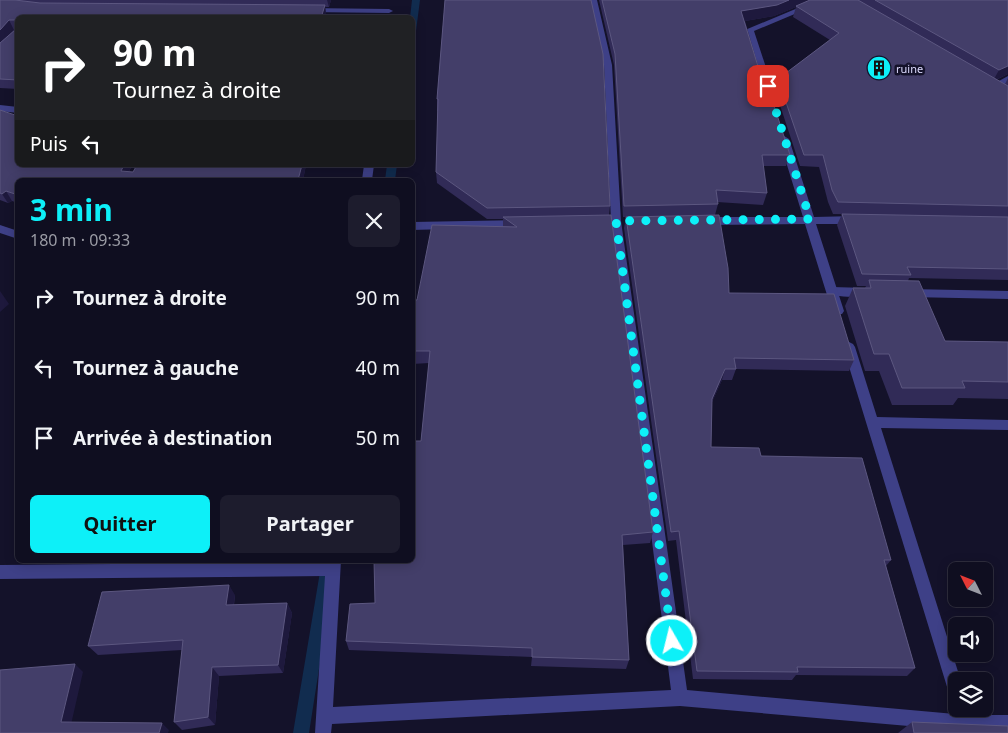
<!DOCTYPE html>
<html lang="fr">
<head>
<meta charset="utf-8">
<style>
  body { margin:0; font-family:"Noto Sans",sans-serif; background:#1d1c2d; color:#f1f3f6; height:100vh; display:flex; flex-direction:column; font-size:19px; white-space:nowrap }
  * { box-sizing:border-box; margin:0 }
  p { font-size:16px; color:#9b9ca5 }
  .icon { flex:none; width:28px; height:28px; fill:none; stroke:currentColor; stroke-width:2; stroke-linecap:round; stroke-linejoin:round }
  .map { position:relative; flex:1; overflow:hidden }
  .details { position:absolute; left:15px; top:178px; width:400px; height:385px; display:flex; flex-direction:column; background:#0f0e20; border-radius:8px; box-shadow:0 2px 12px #0003,0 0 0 1px #2f2e3e }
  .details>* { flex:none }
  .top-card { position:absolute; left:15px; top:15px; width:400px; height:152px; border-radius:8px; box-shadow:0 2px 12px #0003,0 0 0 1px #2f2e3e; background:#202124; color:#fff; overflow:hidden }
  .needle { width:32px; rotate:312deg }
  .fabs { position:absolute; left:948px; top:562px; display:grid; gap:10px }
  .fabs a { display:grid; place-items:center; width:45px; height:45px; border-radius:8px; background:#0f0e20; box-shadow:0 2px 12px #0003,0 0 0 1px #2f2e3e; font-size:25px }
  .pin { position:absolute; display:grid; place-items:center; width:42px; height:42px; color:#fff; margin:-21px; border-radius:10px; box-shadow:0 2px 8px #0006 }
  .me { position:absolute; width:55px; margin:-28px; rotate:352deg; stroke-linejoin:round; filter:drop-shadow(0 0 4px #0008) }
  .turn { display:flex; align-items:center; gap:18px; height:105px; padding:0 15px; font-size:22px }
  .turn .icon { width:65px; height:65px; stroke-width:2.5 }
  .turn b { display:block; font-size:35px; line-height:42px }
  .then { display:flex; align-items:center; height:48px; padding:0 15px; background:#0003; gap:10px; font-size:19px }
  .round { display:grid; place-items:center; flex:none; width:52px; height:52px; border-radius:8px; background:#1d1c2d }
  .headline { display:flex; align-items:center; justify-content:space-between; height:85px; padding:0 15px }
  h1 { font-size:30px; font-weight:700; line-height:38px; color:#0df0f8 }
  .cta { display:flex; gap:10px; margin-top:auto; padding:10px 15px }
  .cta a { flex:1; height:58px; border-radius:8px; background:#0df0f8; color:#111; font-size:20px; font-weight:700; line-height:58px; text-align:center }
  .cta a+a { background:#1d1c2d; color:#f1f3f6 }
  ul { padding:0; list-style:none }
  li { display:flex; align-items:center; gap:15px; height:70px; padding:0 15px }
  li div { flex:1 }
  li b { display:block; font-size:19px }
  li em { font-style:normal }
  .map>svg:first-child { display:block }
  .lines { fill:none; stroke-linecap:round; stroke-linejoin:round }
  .stream { fill:#112c4f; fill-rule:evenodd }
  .service { fill:#3e4087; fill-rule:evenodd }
  .minor { fill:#3e4087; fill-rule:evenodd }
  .wall { fill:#312b57 }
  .shaded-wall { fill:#1e193d }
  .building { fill:#433e69; stroke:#5c5780 }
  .route { stroke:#0df0f8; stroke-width:9; stroke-dasharray:0 16.2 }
  .labels { text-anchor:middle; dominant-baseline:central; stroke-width:5; stroke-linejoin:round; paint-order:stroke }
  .far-poi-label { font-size:11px; fill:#dddbfe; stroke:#14122a; text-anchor:start }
</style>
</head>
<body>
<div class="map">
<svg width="1008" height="733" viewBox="0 0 1008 733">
  <rect width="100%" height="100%" fill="#14122a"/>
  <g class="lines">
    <!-- stream -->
    <path class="stream" d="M412,0H420L416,31L412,33V18H410Z
      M387,165H397L395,180H385Z
      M322,560H336L309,733H293Z"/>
    <!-- service -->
    <path class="service" d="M832,287L867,288L873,292C868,299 831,298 826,291Z
      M909,289L1008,291V299L909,297L903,293Z"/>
    <!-- minor -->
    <path class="minor" d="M589,0H597L612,65L621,221L687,690L955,714L954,709L956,703V709H970L972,715H1008V731H966L680,706L332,724L331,733H315L325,576L0,579V565L326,562L327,560H341L333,707L671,690L611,221L604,65Z
      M817,0H828L754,31L777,101L775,103H769L745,30Z
      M306,8L389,9L393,11L389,13L309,12L305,10Z
      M1008,76V83L993,90L988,87Z
      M0,105L18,107V113L0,111Z
      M784,136L789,139L814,217L856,216L861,220L856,224H816L844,311L842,314H834L832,311L805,224L703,225L698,221L703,217H803L779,139Z
      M364,165H374L372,180H362Z
      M518,220L522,221L523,224L522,227L412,230V222Z
      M0,225L18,231V239L0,233Z
      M849,342L853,344L855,347L877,417L1008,420V430L881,428L961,681H956V698L950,696L948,690L843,347L845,344Z"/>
  </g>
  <!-- wall -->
  <path class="wall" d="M0,0H331L329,7H325L326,14L325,18H18V89L0,88Z
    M445,0L610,206L609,215L653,532L650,543L623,545L629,660L626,669L531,666L532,657L349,650L346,641L375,603L412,560L421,441L429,363L412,364L413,300H417L503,227V219H487L437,183L436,172L438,111H437V99Z
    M599,0H1008V74L996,80L1005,84L1008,78V217L833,214L828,202L819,167L800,166L775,90L778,79L830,40L793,17L796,7L774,16L745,21L765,89L790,155L786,166H763L767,193L763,205L717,202L718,204L715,215L729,293L854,360L849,371L736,369L732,380H722L712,402L711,447L761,456L891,560L886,566L915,668L907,676L796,675L792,680L693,679L676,540L668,541L624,228L626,217H623L614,65Z
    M0,110L18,165H132L129,172H133L137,165H306L303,180H18V203L12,201L8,203L0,200Z
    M842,214L1008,217V280L909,278L908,281L945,341L1008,342V399L958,398L953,405H892L879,371H865L845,306L853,288H865L866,286H857L837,225Z
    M235,595L234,605L287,603L292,613L283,673L219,676L215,725L182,730L174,722L182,650L98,655L88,646Z
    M912,722L1008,733H898Z"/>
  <!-- shaded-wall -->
  <path class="shaded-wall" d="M327,0H331L329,7Z
    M789,0H812L796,6V7L774,16L739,22L741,11Z
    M325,5L326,14L325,18H321Z
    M9,20L14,30L0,43V30Z
    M1008,66V74L993,81L999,70Z
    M124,165H132L125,180L121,171Z
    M302,165H306L303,180H298Z
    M6,191L12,201L8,203L2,194Z
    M0,291L9,304L0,312Z
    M725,369L722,380L709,409L712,399Z
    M229,585L235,595L232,615L226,605Z
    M287,603L292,613L283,673L278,665Z
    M75,664L83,672L70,729L61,722Z
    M212,667L219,676L215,725L208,717Z
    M162,723L169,730L168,733H159Z"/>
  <!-- building -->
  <path class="building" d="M0,0H15L40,3L325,5L321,18H18V80L0,79V43L15,30V20H9L0,30Z
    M445,0H591L603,54L610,206L487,208L436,172L438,99H437Z
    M602,0H789L777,5L741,11L765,89L768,87L790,155H762L767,193L716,190L718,204L624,206L615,54Z
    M810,0H858L1008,86V206L838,202L832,190L823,155H804L778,79L839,33L796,6Z
    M875,0H1008V66L999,70Z
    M0,110L18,116V165H124L121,171L133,172L137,165H302L298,180H18V195L6,191L2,194L0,193Z
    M842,214L1008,217V269L907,267L911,275L862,274Z
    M611,215L653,532L622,535L629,660L532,657V648L346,641L350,604L375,603L374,560H412V447L414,441H421L430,351H412L413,300H417L432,225L517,227L503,217Z
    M719,215L728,268L729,293L834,294L854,360L734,358L736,369H725L712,399L711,447L759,448L761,456L862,458L891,560H884L915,668L797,667L798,672L697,671L679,531L671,532L626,217Z
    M869,280L919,281L945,341L1008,342V382L962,381L965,388H902L889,354H874L853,288H871Z
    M229,585L226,605L287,603L278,665L212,667L208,717L174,722L183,640L88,646L102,592Z
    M75,664L61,722L162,723L159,733H0V670Z
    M912,722L1008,726V733H914Z"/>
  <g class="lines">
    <!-- route -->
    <path class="route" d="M672,641L616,221L810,219L768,86"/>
  </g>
  <!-- icons -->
  <defs>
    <g id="building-disc" transform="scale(1.25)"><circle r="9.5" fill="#0df0f8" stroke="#14122a"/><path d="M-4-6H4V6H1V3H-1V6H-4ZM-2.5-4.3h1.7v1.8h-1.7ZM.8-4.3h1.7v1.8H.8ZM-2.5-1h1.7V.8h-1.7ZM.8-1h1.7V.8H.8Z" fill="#111"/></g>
  </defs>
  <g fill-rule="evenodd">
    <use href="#building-disc" x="879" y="68"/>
  </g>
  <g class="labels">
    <!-- far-poi labels -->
    <g class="far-poi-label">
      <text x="896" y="68">ruine</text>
    </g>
  </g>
</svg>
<div class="fabs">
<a><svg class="needle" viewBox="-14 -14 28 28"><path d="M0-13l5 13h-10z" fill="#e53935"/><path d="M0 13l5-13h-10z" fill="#9b9ca5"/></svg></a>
<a><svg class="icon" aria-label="sound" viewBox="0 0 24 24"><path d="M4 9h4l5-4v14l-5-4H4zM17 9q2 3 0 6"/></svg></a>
<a><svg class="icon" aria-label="layers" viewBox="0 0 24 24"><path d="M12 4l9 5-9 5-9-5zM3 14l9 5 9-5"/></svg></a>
</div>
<div class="pin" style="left:768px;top:86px;background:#d93025"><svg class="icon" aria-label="arrive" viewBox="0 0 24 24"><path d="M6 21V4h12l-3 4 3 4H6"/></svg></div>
<svg class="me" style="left:672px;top:641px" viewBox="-20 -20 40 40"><circle r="17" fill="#0df0f8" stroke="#fff" stroke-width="3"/><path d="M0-11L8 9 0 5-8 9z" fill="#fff"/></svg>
<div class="top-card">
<div class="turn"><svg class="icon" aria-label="right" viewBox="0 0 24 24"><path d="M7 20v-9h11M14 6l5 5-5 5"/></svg><div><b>90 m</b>Tournez à droite</div></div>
<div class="then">Puis<svg class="icon" aria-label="left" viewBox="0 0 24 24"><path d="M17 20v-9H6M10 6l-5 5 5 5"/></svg></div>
</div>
<section class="details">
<div class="headline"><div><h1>3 min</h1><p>180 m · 09:33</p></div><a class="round"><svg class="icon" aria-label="close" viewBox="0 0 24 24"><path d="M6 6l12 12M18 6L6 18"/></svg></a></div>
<ul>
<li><svg class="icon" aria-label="right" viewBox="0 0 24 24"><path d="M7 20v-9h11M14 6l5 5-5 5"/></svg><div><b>Tournez à droite</b></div><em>90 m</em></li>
<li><svg class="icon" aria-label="left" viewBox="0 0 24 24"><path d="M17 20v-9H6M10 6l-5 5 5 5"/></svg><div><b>Tournez à gauche</b></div><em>40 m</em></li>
<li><svg class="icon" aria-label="arrive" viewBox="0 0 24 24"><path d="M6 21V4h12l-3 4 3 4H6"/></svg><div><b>Arrivée à destination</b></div><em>50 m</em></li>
</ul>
<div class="cta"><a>Quitter</a><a>Partager</a></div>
</section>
</div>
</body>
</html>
